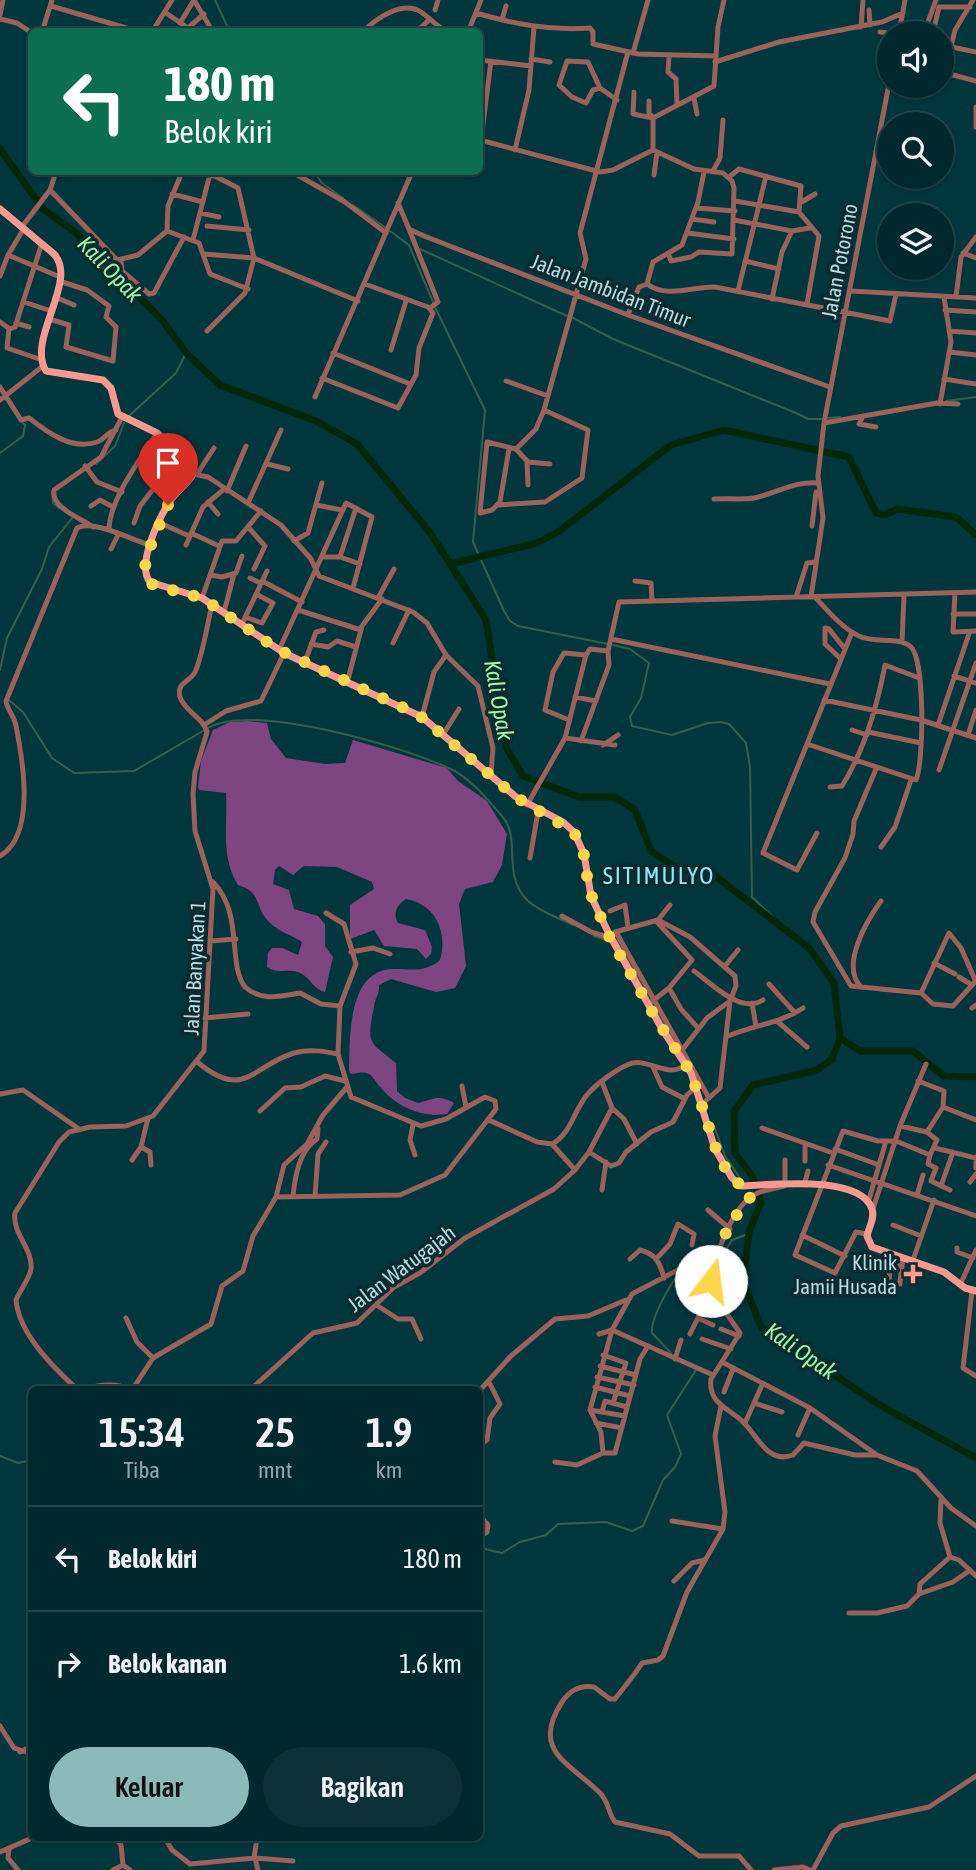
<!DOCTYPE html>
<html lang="id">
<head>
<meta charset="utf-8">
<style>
  body { margin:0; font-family:"Asap Condensed",sans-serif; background:#0a3135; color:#f1f3f6; height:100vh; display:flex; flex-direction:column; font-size:26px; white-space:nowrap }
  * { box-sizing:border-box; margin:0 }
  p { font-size:23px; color:#95a6aa }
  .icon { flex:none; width:38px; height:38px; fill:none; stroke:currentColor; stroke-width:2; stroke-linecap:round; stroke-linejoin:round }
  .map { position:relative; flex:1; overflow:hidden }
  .sheet { position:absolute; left:28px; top:1386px; width:455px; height:455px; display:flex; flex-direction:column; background:#00292d; border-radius:10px; box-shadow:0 2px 5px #0004,0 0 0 2px #224549 }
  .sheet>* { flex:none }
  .top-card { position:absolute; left:28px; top:28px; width:455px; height:147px; border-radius:10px; box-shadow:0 2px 5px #0004,0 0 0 2px #224549; background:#0b6e4f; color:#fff; overflow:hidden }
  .fabs { position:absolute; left:877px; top:21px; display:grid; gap:14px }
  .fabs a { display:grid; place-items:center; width:77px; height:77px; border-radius:50%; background:#00292d; box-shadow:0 2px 5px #0004,0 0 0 2px #224549; font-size:35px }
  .pin { position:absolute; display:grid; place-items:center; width:60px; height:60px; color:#fff; margin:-72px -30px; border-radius:50% 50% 50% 0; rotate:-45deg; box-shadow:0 0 7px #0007 }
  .pin .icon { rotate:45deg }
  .me { position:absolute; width:77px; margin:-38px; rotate:15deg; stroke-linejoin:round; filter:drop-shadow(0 0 5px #0008) }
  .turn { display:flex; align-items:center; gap:24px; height:147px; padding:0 21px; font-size:32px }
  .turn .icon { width:91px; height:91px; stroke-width:2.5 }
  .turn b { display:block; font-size:49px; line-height:60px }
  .eta { display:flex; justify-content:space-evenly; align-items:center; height:119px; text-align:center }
  .eta b { font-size:42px; font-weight:600; line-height:49px }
  .button { display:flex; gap:14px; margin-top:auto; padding:14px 21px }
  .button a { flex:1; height:80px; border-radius:42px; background:#8bbbb9; color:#111; font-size:28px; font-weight:600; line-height:80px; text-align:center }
  .button a+a { background:#0a3135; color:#f1f3f6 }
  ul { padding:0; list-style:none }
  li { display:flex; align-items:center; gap:21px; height:105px; padding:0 21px; border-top:2px solid #224549 }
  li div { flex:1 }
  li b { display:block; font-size:26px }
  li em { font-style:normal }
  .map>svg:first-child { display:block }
  .forest { fill:#7f4580 }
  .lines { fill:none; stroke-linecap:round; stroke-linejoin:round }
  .stream { stroke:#375e4a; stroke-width:2 }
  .river { stroke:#022709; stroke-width:7 }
  .minor { stroke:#9c615b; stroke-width:5 }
  .major { stroke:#f9988e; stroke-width:7 }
  .route { stroke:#ffd54a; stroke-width:12; stroke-dasharray:0 21.6 }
  .poi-dot { fill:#f59c93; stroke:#0d2a2e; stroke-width:2.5 }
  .labels { text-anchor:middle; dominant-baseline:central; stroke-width:7; stroke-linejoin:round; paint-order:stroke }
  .street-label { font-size:21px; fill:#b3dde2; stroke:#0d2a2e }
  .poi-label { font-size:21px; fill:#b3dde2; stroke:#0d2a2e; text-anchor:end }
  .water-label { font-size:23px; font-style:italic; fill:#9bf7a3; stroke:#0d2a2e }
  .quarter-label { font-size:24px; letter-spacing:2px; fill:#8fe8f4; stroke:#0d2a2e }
</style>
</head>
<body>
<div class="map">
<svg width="976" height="1870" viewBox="0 0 976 1870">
  <rect width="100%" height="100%" fill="#00373c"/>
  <!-- forest -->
  <path class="forest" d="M247,721L267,723L271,739L286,758L325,764L345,763L353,740L447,768L458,781L487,801L507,834L502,865L493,882L465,889L459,904L466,966L455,988L436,992L391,979L379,985C380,993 375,998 374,1007C366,1045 370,1042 396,1063L397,1091L405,1098L418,1103C434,1099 438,1094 454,1103L447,1114C423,1118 397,1107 382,1089C370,1076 373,1069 351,1074L349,1071C350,1038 347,969 394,969C412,969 424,973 440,960C448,933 436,904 406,899C398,904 392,913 398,923L425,930L432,947L431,954L426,959L417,949L384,946L374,930L350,939V905L374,889L372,882L337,867L304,866L293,875L279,866L275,870L273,884L289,890L294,909L318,916L325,924V946L333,957L325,992C314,990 311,979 302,974C290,967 278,975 267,967L268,953L272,948H282L298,955L302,942C292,935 279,932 269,922C253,905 263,893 238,885C220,856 228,825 226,793L199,790L198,787L201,761L213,730L230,722Z"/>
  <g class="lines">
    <!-- stream -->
    <path class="stream" d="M215,0L230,32
      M314,172L322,183L343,198
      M353,205L386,228
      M390,231L409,245L433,302
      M420,249L567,316
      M435,307L485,410L473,542L504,611L510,621L518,626L608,644
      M573,318L613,339L796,413L808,419H823
      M946,401L976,397
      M130,415L176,373L186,353
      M828,418L840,417
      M0,453L23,436L25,425L22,422
      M96,464L115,446L124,423
      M52,493L53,503L59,508
      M613,645L630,649L649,663L641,698L630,717L632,726L672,735L708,723L721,722L729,724L746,743L750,767L752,897L776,920
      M0,670L7,638L42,569L49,547L73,517
      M9,700L23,712L52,758L74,773L134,771L203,731
      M208,728C253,702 404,747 451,769C470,778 488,800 502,816C522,839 501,873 527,900C538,911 559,918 573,925
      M594,936L608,941
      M617,940L649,999
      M652,1004L672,1038
      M714,1126L725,1156L744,1184
      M718,1262L732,1240L748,1234
      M671,1353L652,1333C650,1320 671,1281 681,1272C688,1267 706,1266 714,1265
      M0,1456L18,1463L32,1460
      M480,1552L485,1549L502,1553L520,1542L546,1535L558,1524L606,1522L632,1531L643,1526L663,1480L675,1467L681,1454L667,1415L696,1370"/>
    <!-- river -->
    <path class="river" d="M0,149L43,209L75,232L162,320L187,354L220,385L316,421L357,444L431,534L486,620L506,747L523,776L579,797H615L635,810L651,851L675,867L714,875L809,948L834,983L840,1038L832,1059L817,1070L753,1085L734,1111L735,1153L752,1176L761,1202L749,1232L743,1281L761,1327L883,1407L976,1458
      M450,564L537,543L558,532L671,445L724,430L849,457L876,513L885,515L897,509L956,517L976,535
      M840,1038L860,1051H913L944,1076L976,1077"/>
    <!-- minor -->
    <path class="minor" d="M194,0L213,32
      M51,6L140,32
      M435,10L438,0
      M869,10L870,25
      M166,13L188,28L186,32
      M476,13C514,24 550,31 590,28L593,32V44L638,54L716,56
      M0,15L3,0
      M0,19L17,23L32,33
      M502,20L506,6
      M180,23L194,0
      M900,25L925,29
      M861,27L863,0
      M42,32L52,0
      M152,32L172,0
      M193,32L188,28L204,14
      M363,32C376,18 403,0 421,12C431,19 437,27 448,32
      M416,32L429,20
      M468,32L481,0
      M880,32L889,33
      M899,33L905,0
      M924,33L936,0
      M933,33L939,7H970
      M942,45L976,52
      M951,47L955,30L973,0
      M633,53L648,0
      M669,56L668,72L676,79L677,105
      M531,59L550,62
      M480,60L531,66
      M715,62L779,42L882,22L903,13
      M942,72L976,81
      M600,88L593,90L586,103L572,97L559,85L567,61L588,62L600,88L617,100
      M694,98L697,114
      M649,101V113L653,118L714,86L718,27L724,0
      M976,107V127
      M480,140L600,172L613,170L653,150V118L633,114L634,92
      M481,140L491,61
      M515,150L529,90L534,27
      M653,150L694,169L723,173L732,181L734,188L732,254L699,252L691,257L671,261L668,253
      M713,171L720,158L723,120
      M191,172L215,176L238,188L254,258L358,301
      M292,172L345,202L386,233
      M654,175L657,152
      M729,177L739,169L801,186L799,212L819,236L807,304
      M50,190L117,260L138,255L167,231
      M172,194L203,202
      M735,201L799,212
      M398,203L409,229L424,236L628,315L830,387
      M800,203L815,194
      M696,208L735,211
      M200,213L219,217
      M692,219L714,222
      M734,220L792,231L810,228
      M207,226L249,230
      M21,228L50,190L56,172
      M409,229L438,302L430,308
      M167,231L199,243L210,274L248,289
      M167,231L168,206L182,172
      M687,233L734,239
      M193,240L210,174
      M963,253L976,258
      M204,254L254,258L245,293L207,331
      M8,255L60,277
      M121,260L122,271L149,294L154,293L184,237
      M745,261L779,269
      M0,276L8,255L23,230
      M647,284C667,299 694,286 715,287L890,321L896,294
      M738,291L766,176
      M851,291L976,298
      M55,297L74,305
      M956,297L961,257L976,237
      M772,299L782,252L792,231
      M24,302L51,311
      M945,310L976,312
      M628,315L639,287L647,284L653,262L682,245L698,202L704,172
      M49,319L69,325L66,347L113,361L116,327L106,317L109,306L87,290L59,281
      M0,322L10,329L15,327L41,246
      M16,323L29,327
      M9,328L7,348L42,360
      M949,331L976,333
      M391,350L406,301
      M950,352L976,355
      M333,353L410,384
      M322,378L398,408L416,375L419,348L433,313L428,307L365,284
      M944,379L976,384
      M506,381L548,396
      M0,387L21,420L29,418C47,432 72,451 97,442C105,439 107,432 116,430
      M315,397L412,172
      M0,400L43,366
      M940,404L951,342L944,297
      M862,418L859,424L876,427
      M824,423L937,403L958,404
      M509,449L500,502L492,510L480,513L487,442L516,449L536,429L544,410L586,259L580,233L628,52
      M516,449L527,461L528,485
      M161,457L189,481
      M528,462L550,464
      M267,464L288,469
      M85,466L97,482L122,492
      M193,474L208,477L281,525L311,559L319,576L413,612L427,623L446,655L478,686L493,748L491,774
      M197,474L214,448
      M227,491L246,446
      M714,499C727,498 742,500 754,498C778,493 793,481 818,483
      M208,502L218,514
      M248,503L281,430
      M316,505L342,510
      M498,505L545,502L582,478L588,430L544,410
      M91,506L100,500L113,507
      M134,523L140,506L154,488L159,471L169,464
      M160,523L189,536
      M812,526L816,492
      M93,527C79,517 51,508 54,490L101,457L122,417
      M248,527L265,546L254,569
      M109,528C111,497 140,460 157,433
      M191,533L219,546
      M294,541L308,533L322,483
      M186,545L203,507L224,489
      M111,549L118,535
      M322,557H340L356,508
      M340,557L360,564
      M210,575L222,577L236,573L242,556
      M250,578L260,583
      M262,581L302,602
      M635,581L651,583L652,601
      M955,593L953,632L976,631
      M796,597L807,563L816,562
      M811,597L823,518L818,476L824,423L889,84
      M815,597C827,610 843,629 859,636C875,644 899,636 911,647C925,660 924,762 916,780L807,744L852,632
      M202,598L222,541H236L261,511
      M378,598L394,569
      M298,610L361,630
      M224,612L234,574
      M953,614H976
      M245,617L262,623L273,603L256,594
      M242,624L267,571
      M611,639L830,684
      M902,642L904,595
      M393,643L409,610
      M311,644L328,647L337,641L356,647
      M279,650L346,503L372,517L353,588
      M841,659L825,644V628L829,629L845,649
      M304,664L316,632L324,630
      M954,676L976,683
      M347,683L362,626L382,599
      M575,697L596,701
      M824,700L921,720L976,738
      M422,717L434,672L446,655
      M569,720L545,710L553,672L564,653L586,655
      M204,725L226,711L261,701L284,653
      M938,725L970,631
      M852,730L867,735
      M868,732L921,743
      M444,733L459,709
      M968,735L976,710
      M581,741L609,665L608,651
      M807,744L763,853L797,870L817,833
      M603,745L618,735
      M615,745L565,738L586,655L590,649L608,651L619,602L976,592
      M876,769L854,821L853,834L845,858L815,912L813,922L851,986L921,993
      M939,770L976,663
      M830,787L842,786C865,749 877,707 885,665L919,678
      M527,805L565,738
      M881,847L895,827L911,780
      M0,856C36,835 23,761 16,726C15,717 7,710 6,701L77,528C94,519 131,540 150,545
      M530,858L538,812
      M213,882C244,914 227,964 245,987C262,1002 281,996 300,993L321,1004L340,1006
      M610,911L625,905L628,927
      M326,913L344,924L356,964L340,1006L338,1054
      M562,916L591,932L611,938
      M658,920L690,937L735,976L736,986L730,1001L707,1018L679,1054
      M615,932L658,920L670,905
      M616,932L709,1098
      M210,941L236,939
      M351,952L373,948L390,954
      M934,963L955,974
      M725,966L738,950
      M694,971C711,983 741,1015 763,1000
      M959,977L972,985
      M975,982L953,1006L933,1004L921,993L949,933L961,948L976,982
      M769,984L795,1013
      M861,987C840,966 867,920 881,901
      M669,988L681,1009L698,1028
      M650,1003L669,988L692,960L657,922
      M752,1003L756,1026
      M972,1008L976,1005
      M205,1018L248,1014
      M778,1022L807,1047
      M728,1036C753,1025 779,1024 803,1008
      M653,1067L662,1087L685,1099
      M918,1081L944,1091L943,1107
      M602,1082L612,1108L624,1119L637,1144
      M462,1086L466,1107
      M0,1094L23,1090L79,1129
      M701,1105L720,1088L730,1001
      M260,1111L285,1088L301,1087L325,1076L345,1081
      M489,1120L537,1142L552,1144C571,1134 574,1110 587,1095C596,1084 614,1071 627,1065C646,1055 666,1080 686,1065
      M413,1125L410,1140L415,1155
      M900,1126L926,1064
      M762,1128L833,1153
      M552,1144L575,1170
      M805,1144V1161
      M141,1147L150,1152L151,1165
      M935,1148L976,1158
      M835,1149L879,1165
      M589,1152L612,1108
      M930,1155L928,1164L936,1168L931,1181L950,1190
      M976,1157V1168
      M132,1160L141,1147L148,1118
      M785,1160V1184
      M828,1165L976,1216
      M805,1182L808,1171
      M970,1182L976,1174
      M784,1186C774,1189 760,1190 752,1196C729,1212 711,1265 711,1291L740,1333L711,1379C708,1403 728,1408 742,1421C756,1433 767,1465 793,1455L804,1443L855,1455H877L917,1471L951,1508L976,1526
      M941,1186L953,1152
      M602,1190L606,1162
      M917,1195L923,1175
      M293,1196C295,1177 299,1150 317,1139L318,1129
      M315,1196L318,1154L326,1142
      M276,1197L284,1165L307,1144L323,1115L347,1087
      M868,1203L886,1141
      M708,1210L730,1229
      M872,1212L900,1126L927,1132
      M893,1225L921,1236
      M867,1234L856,1232L835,1273L795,1255L843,1131L878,1141H896L930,1155L937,1140L927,1132L943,1107L976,1120
      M802,1235L845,1256
      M957,1248V1252L973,1258
      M630,1259L640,1250C656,1254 660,1263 664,1278
      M656,1259L670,1244L678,1224L694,1234L692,1245
      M913,1260L934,1200
      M902,1266H890L889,1283L900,1284V1282L903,1258
      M960,1285L976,1250
      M972,1291L963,1368L976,1376
      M378,1306L398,1319H412L421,1339
      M126,1318L137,1342L153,1358
      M698,1318L713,1325
      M721,1329L739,1336
      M599,1334L612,1330L590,1410L601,1432L603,1453
      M690,1334L711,1291
      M702,1339L731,1349
      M603,1355L626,1363L613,1403
      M675,1359L681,1340
      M722,1362L810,1408L877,1455
      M600,1366L636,1375
      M713,1375L612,1330L632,1294L695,1261L715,1258
      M597,1377L634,1385
      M595,1387L630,1396
      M78,1390C53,1367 19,1334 16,1300C20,1290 29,1280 31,1269C33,1248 12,1234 15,1213L59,1142L69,1132L90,1127L126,1126L153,1116L204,1051L213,889L195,831L193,794L195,772L207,732C202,716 185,712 180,697C176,681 192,682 196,670C204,649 207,626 212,604
      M82,1390C97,1385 116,1382 131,1390
      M132,1390L153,1358L211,1324L222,1286L243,1271L253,1236L276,1197L400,1195L445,1175L496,1109L495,1101L485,1097L446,1119L421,1126L351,1097L338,1054C323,1051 309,1049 294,1053C251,1066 245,1102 196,1061
      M250,1390L313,1333L357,1323L394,1287L420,1273L465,1238L554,1189L575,1170L589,1152L611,1166L619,1163L626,1152L651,1132L673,1122L687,1095L696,1087
      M480,1390L511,1356L555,1319L588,1316L626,1300
      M724,1392L733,1369
      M754,1403L782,1412
      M721,1406L715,1436L725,1512L723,1529L687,1592L663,1656L658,1660L642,1663C634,1676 624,1687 615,1699H610L594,1687C580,1685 570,1690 562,1702C530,1751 570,1763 600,1793C609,1802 608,1813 615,1822L670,1834L699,1856H739L751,1870
      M590,1410L625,1416
      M602,1412L605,1401L627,1407
      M596,1423L622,1428
      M745,1423L762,1385
      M798,1435L810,1408
      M480,1444L487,1440L490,1418L500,1404L489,1382
      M555,1462L577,1465L603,1453H615L640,1359L648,1346
      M941,1499L940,1523L950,1557L959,1560L976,1576
      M480,1516L488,1525L487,1532L480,1537
      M672,1521L723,1529
      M674,1581L692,1563L705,1560
      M919,1594L920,1584L950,1557
      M849,1613H877L907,1606L919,1594L953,1582L969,1571
      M0,1726L14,1748L32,1754
      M20,1752L32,1746
      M115,1838L121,1845L123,1865
      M165,1838L172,1850L190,1864L255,1858L258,1870
      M9,1848L8,1858L18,1870
      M0,1852L32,1838
      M254,1858L257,1838
      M255,1858L293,1861
      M113,1870L123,1865L130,1870
      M774,1870L803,1867L810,1870
      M813,1870L833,1833L841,1826L929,1807L976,1776"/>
    <!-- major -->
    <path class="major" d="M0,209L54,254C79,281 26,339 46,371L103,380L111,388L118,414L157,433L192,467V476C186,485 176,492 170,501C159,518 136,565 150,582L202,598L284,653L422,717L516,797L563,822L574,832L584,854L591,896L609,934L662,1029L691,1073L715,1149L732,1178L741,1186C770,1185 860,1174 872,1209C875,1218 869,1227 867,1236L872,1247L944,1272L965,1288L976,1291"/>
  </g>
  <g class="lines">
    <!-- route -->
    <path class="route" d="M168,505L145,559L146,577L153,585L202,598L279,650L419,715L516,797L574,832L584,855L589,890L608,934L655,1017L691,1073L719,1158L732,1178L752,1195C732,1218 713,1251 711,1281"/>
  </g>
  <!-- markers -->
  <path class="poi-dot" d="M909.5 1263.5h7v7h7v7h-7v7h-7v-7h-7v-7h7z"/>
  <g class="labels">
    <!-- street labels -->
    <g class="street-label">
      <text transform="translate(839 261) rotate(-79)">Jalan Potorono</text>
      <text transform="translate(611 290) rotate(21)">Jalan Jambidan Timur</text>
      <text transform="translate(194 968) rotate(-87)">Jalan Banyakan 1</text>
      <text transform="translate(401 1268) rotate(-37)">Jalan Watugajah</text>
    </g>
    <!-- poi labels -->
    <g class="poi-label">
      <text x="897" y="1262">Klinik<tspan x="897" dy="24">Jamii Husada</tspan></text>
    </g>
    <!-- water labels -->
    <g class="water-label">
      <text transform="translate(110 269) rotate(46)">Kali Opak</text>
      <text transform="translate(499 700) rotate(80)">Kali Opak</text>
      <text transform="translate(801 1351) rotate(35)">Kali Opak</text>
    </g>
    <!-- quarter labels -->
    <g class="quarter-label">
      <text x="659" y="875">SITIMULYO</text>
    </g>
  </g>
</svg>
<div class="fabs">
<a><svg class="icon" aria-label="sound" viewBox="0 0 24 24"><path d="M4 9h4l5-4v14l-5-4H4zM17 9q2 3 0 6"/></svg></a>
<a><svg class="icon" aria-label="search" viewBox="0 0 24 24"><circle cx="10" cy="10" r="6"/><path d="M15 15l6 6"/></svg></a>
<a><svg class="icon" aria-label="layers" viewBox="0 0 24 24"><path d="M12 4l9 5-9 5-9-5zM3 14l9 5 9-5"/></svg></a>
</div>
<div class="pin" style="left:168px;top:505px;background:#d93025"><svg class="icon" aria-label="arrive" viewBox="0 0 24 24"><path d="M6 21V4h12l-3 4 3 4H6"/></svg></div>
<svg class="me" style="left:711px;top:1281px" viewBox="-20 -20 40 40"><circle r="19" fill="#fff"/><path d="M0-13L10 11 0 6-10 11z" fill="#ffd54a"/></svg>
<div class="top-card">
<div class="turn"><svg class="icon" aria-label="left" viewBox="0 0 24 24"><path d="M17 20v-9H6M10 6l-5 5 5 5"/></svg><div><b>180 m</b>Belok kiri</div></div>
</div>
<section class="sheet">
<div class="eta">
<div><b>15:34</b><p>Tiba</p></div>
<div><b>25</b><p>mnt</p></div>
<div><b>1.9</b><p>km</p></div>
</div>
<ul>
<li><svg class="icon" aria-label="left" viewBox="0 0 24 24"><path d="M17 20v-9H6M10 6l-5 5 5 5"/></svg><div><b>Belok kiri</b></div><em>180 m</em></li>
<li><svg class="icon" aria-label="right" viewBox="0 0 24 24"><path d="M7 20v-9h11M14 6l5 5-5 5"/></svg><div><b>Belok kanan</b></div><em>1.6 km</em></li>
</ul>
<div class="button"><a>Keluar</a><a>Bagikan</a></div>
</section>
</div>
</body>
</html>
